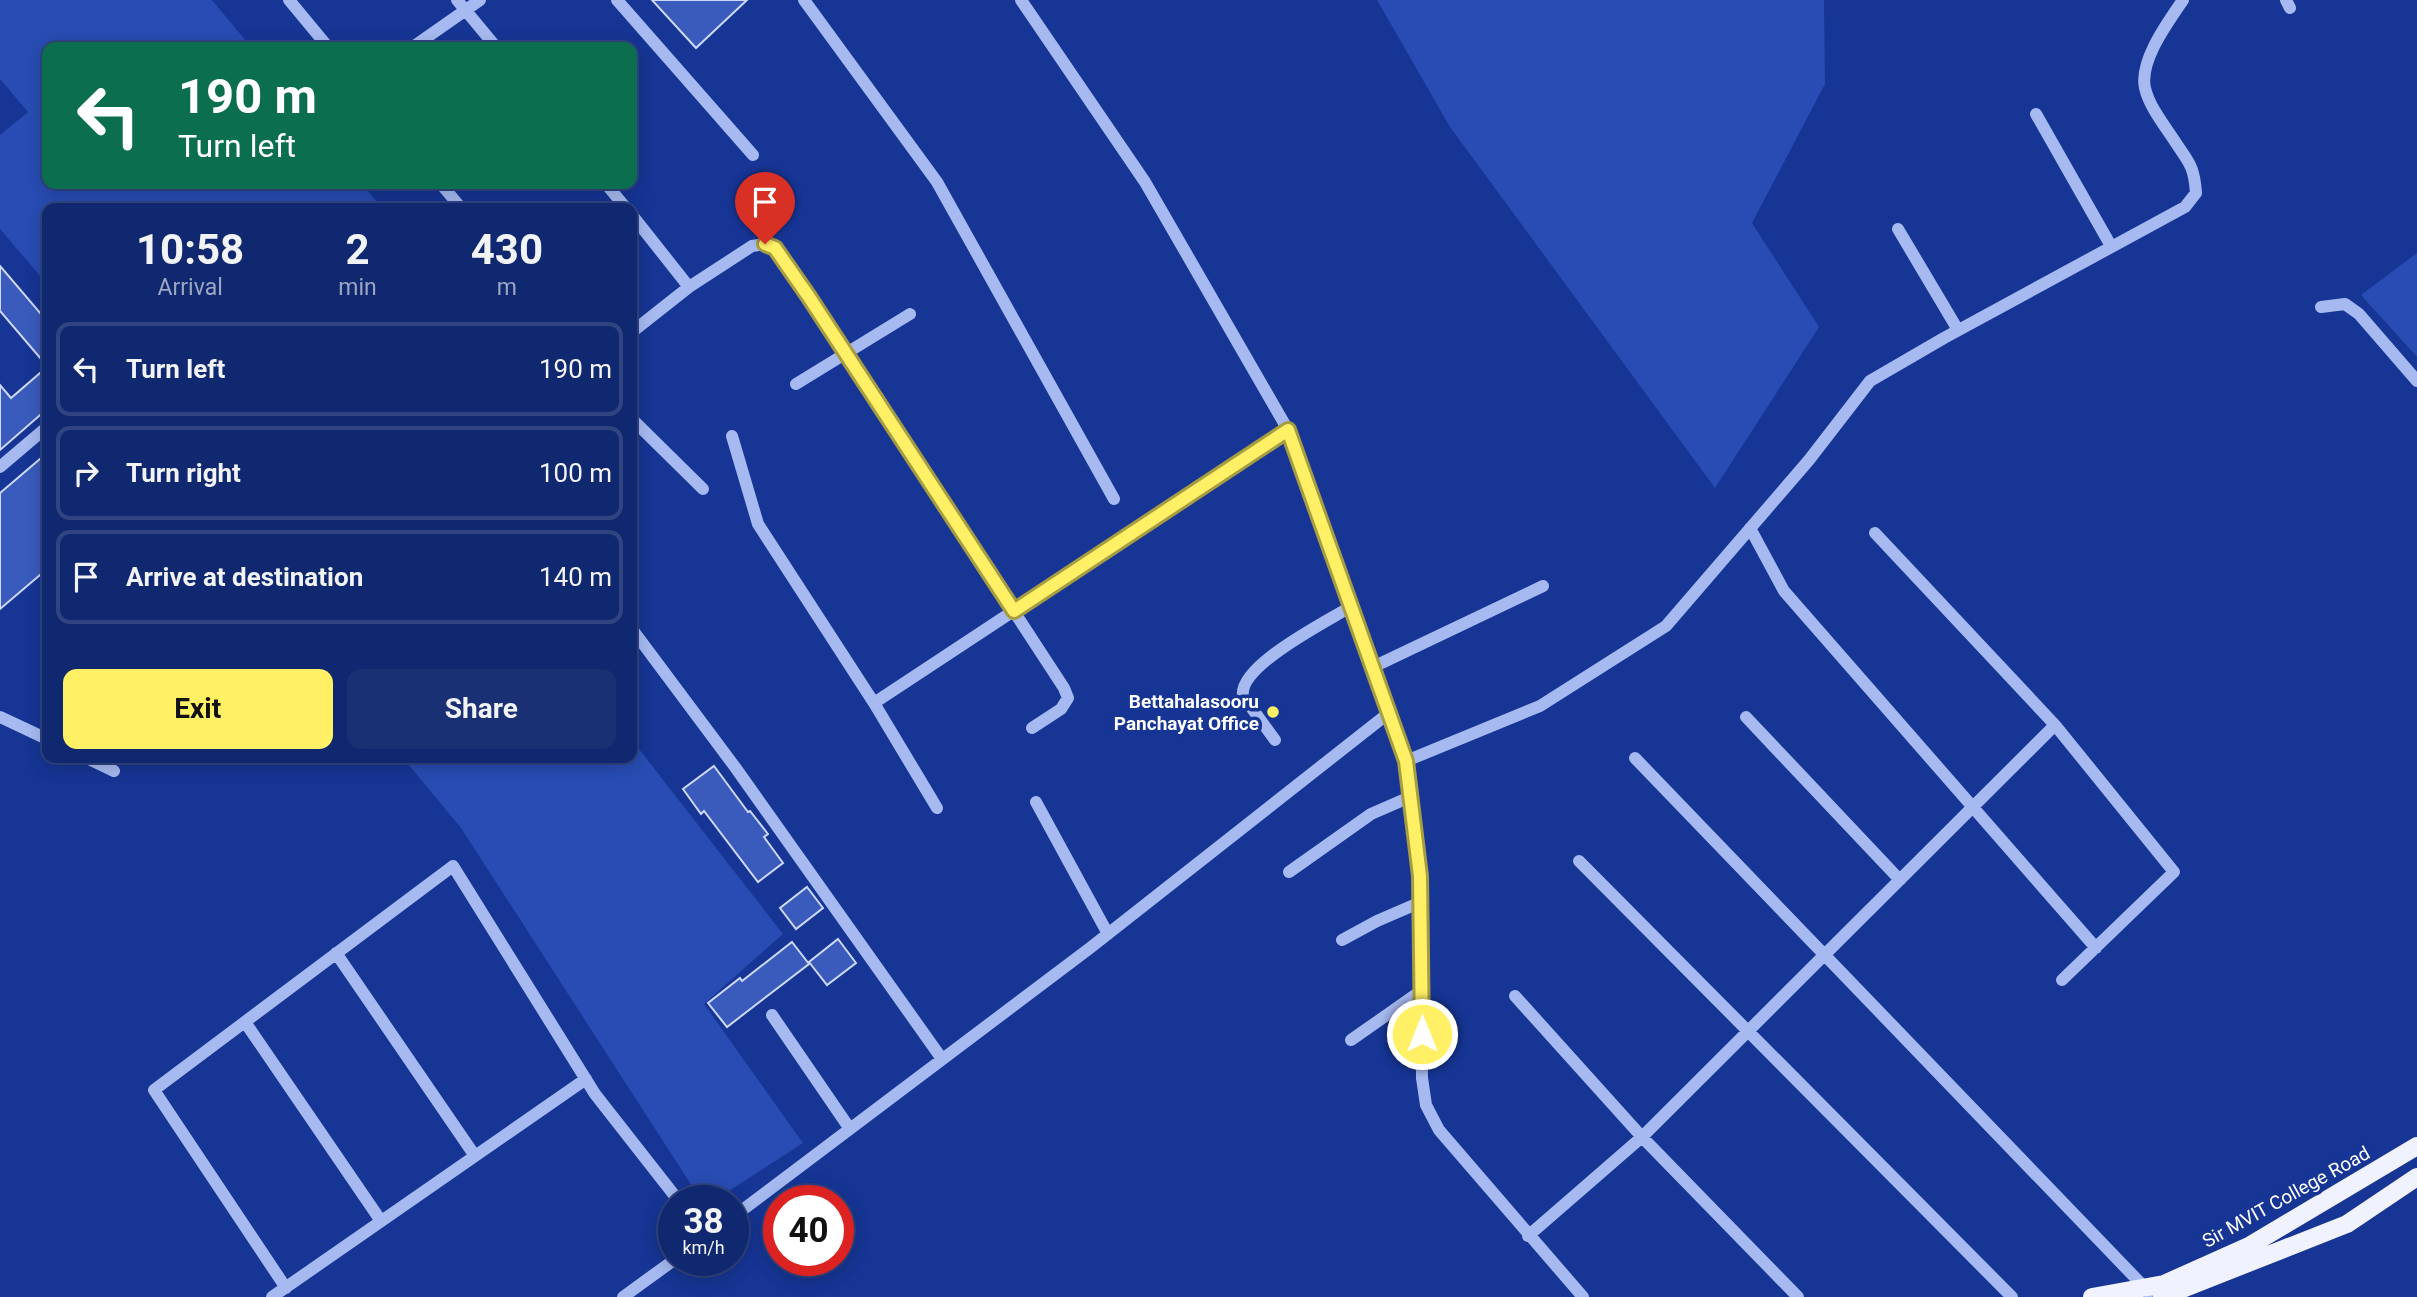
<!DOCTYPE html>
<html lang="en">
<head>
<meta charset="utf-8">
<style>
  body { margin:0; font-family:Roboto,sans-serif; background:#193074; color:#f1f3f6; height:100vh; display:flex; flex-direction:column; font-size:26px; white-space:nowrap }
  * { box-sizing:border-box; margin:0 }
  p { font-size:23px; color:#9ca6c3 }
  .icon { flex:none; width:38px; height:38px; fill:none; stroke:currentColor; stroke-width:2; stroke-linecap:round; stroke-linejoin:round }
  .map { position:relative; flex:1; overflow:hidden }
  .panel { position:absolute; left:42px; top:203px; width:595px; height:560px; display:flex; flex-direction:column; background:#10286f; border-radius:14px; box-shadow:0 4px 18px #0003,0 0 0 2px #304482 }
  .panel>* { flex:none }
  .hud { position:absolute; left:42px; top:42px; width:595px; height:147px; border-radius:14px; box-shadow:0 4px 18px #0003,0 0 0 2px #304482; background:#0b6e4f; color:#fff; overflow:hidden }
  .speed { position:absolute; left:658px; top:1185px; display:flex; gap:14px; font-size:35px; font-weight:700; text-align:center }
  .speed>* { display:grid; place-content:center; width:91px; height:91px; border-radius:50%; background:#10286f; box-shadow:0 4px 18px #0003,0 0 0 2px #304482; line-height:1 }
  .speed small { font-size:18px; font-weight:400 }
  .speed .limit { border:10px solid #d22; background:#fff; color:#111 }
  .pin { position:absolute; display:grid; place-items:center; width:60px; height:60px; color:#fff; margin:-72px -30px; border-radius:50% 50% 50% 0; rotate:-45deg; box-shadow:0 0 7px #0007 }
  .pin .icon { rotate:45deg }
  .me { position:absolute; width:77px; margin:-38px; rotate:0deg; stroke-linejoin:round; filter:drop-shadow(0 0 5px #0008) }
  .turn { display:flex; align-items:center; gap:24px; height:147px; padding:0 21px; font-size:32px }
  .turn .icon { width:91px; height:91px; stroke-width:2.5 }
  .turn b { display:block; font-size:49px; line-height:60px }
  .eta { display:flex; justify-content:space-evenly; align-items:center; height:119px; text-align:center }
  .eta b { font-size:42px; font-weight:700; line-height:49px }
  .action { display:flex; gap:14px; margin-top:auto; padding:14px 21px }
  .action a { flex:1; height:80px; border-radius:14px; background:#fff066; color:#111; font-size:28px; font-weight:700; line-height:80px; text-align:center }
  .action a+a { background:#193074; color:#f1f3f6 }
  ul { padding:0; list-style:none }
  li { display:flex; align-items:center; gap:21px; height:94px; margin:0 14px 10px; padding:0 7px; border:4px solid #304482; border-radius:14px }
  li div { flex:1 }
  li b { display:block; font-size:26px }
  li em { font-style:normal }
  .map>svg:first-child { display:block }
  .green { fill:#284cb3 }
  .building { fill:#3a5bbb; stroke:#cdd9fc; stroke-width:2 }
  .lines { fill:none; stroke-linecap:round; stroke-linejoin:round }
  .minor { stroke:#a6baf1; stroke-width:12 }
  .major { stroke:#f0f3ff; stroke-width:18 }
  .route-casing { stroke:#a69c42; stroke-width:18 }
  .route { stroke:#fff066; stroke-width:12 }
  .poi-dot { fill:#fff066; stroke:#163594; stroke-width:2.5 }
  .labels { text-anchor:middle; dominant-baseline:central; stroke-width:7; stroke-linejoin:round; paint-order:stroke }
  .poi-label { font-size:19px; font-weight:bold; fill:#fff; stroke:#163594; text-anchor:end }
  .street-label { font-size:19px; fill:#fff; stroke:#163594 }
</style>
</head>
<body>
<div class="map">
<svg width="2417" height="1297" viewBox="0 0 2417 1297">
  <rect width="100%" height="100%" fill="#163594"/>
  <!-- green -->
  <path class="green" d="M0,0H212L251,47H47V184H362L382,208H47V284L0,229V135L28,112L0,79Z
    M1377,0H1824L1825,84L1752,223L1819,327L1715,488L1450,127Z
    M2417,253V357L2361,295Z
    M632,740L783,934L704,1004L803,1143L715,1200H701L461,828L403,758H632Z"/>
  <!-- building -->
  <path class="building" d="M652,0H747L696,48Z
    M0,266L47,321V366L0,311Z
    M47,367V409L0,450V385L11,398Z
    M47,453V569L0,609V493Z
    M714,766L748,812L750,811L768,834L764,837L783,863L758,882L704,811L701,814L683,789Z
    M807,887L823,908L796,929L780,908Z
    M838,939L856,963L827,985L809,962Z
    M792,942L809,964L727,1027L708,1003L740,978L742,981Z"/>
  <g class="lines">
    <!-- minor -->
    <path class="minor" d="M289,0L328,47
      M457,0L496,47
      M617,0L753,155
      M804,0L937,182L1114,499
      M1021,0L1145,182L1288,430L1406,761L1420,876L1422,1078L1426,1105L1439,1130L1583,1297
      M2286,0L2290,8
      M413,47L480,0
      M2036,114L2111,246
      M441,184L461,208
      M606,184L626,208
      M632,215L689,287L632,332
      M1898,229L1958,330
      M689,287L752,246L765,244L774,248L809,297L1064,688L1068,698L1061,709L1032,728
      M2321,307L2345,304L2359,314L2417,381
      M796,384L910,314
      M632,419L703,489
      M732,436L758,524L874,703L937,808
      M0,467L47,427
      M1750,528L1784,591L2096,948
      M632,629L735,767L942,1059
      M1371,668L1543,586
      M874,703L1288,430
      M0,717L47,739
      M1746,717L1900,880
      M2055,725L2174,872L2062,980
      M1275,740L1243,696C1238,666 1326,622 1350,607
      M87,758L114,771
      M1635,758L2149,1292
      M1406,761L1540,706L1666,626L1809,460L1870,381L1944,338L2185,207L2196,193C2194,165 2189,163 2174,140C2164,125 2149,106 2145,88C2139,61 2168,22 2183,0
      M1036,802L1108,934
      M1579,861L2012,1297
      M1289,872L1371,814L1410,797
      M1342,940L1377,921L1421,902
      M336,953L475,1156
      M1515,996L1642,1137L1798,1297
      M772,1015L850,1129
      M245,1022L381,1221
      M1351,1040L1421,991
      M733,1217L1090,948L1390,712
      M1528,1236L1642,1137L2055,725L1875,533
      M286,1288L154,1090L453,866L595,1094L678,1200
      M272,1297L586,1079
      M623,1297L674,1260"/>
    <!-- major -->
    <path class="major" d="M2092,1297L2164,1284L2249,1246L2417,1146
      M2162,1297L2347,1224L2417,1177"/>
  </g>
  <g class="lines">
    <!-- route casing -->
    <g class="route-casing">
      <path id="route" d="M765,244L775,248L809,297L1014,611L1288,430L1406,761L1420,876L1422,1034"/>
    </g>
    <!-- route -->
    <use href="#route" class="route"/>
  </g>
  <!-- markers -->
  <circle class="poi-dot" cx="1273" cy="712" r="7"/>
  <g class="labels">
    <!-- poi labels -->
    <g class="poi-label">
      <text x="1259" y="701">Bettahalasooru<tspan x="1259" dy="22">Panchayat Office</tspan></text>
    </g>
    <!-- street labels -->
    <g class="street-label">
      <text transform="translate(2286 1197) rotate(-29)">Sir MVIT College Road</text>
    </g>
  </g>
</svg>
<div class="speed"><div>38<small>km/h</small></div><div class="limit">40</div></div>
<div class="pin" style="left:765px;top:244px;background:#d93025"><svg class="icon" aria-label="arrive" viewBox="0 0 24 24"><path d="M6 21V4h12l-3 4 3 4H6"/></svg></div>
<svg class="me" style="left:1422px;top:1034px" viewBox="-20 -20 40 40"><circle r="17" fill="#fff066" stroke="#fff" stroke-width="3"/><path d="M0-11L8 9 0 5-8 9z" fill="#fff"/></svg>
<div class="hud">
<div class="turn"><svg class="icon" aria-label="left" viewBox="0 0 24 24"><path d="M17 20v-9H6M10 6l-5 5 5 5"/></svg><div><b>190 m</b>Turn left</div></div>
</div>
<section class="panel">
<div class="eta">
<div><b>10:58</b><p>Arrival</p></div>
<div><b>2</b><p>min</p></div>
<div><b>430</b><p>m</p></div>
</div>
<ul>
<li><svg class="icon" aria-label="left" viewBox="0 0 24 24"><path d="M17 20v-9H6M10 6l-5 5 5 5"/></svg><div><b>Turn left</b></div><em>190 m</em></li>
<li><svg class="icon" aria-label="right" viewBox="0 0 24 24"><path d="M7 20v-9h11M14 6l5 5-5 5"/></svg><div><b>Turn right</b></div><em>100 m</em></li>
<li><svg class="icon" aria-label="arrive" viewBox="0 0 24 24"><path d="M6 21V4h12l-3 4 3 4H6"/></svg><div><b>Arrive at destination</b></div><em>140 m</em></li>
</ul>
<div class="action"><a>Exit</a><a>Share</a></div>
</section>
</div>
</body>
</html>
